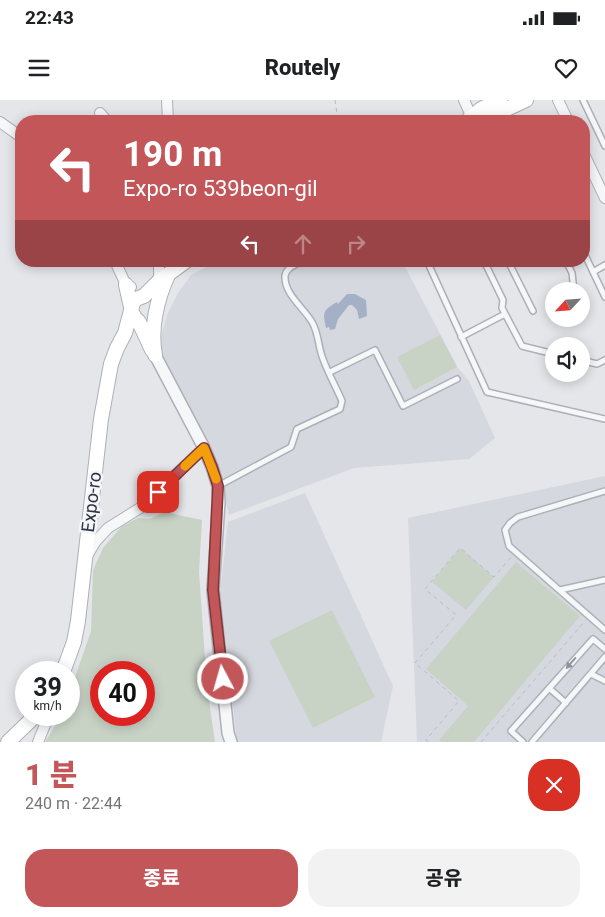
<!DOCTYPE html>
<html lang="ko">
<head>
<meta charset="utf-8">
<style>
  body { margin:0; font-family:Roboto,"Noto Sans KR",sans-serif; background:#f2f2f2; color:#202124; height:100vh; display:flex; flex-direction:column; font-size:19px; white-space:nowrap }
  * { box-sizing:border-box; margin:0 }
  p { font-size:16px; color:#757577 }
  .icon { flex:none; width:28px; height:28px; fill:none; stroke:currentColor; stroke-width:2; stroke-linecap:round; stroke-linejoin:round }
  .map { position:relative; height:642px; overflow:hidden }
  .details { display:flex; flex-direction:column; background:#fff; flex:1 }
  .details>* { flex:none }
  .banner { position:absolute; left:15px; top:15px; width:575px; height:152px; border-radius:20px; box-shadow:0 2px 12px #0003; background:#c25659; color:#fff; overflow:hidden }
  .needle { width:32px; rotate:244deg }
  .fabs { position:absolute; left:545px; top:182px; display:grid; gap:10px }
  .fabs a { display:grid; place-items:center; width:45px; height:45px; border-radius:50%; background:#fff; box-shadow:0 2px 12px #0003; font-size:25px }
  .speed { position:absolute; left:15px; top:561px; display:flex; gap:10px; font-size:25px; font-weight:700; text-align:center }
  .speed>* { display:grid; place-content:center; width:65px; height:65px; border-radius:50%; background:#fff; box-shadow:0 2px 12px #0003; line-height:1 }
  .speed small { font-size:12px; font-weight:400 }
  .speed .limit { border:8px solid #d22; background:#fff; color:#111 }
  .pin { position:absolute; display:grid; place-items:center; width:42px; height:42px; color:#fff; margin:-21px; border-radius:10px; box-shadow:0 2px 8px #0006 }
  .me { position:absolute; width:55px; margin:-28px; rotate:354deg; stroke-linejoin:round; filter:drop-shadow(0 0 4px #0008) }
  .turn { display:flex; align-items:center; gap:18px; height:105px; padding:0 25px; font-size:22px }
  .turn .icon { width:65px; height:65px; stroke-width:2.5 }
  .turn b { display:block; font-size:35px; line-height:42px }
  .lanes { display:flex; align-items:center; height:48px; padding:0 25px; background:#0003; justify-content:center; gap:25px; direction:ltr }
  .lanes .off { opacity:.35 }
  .round { display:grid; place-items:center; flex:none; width:52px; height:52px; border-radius:20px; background:#f2f2f2 }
  .summary { display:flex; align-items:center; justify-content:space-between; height:85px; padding:0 25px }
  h1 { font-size:30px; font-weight:800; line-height:38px; color:#c25659 }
  .action { display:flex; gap:10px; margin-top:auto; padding:10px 25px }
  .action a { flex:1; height:58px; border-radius:20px; background:#c25659; color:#fff; font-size:20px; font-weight:800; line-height:58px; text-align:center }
  .action a+a { background:#f2f2f2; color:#202124 }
  .status { display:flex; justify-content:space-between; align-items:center; height:35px; padding:0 25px; background:#fff; direction:ltr }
  .status svg { height:14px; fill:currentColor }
  header { display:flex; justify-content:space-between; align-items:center; height:65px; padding:0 25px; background:#fff; font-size:22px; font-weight:800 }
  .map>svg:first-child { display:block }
  .built { fill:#d6d8df }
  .green { fill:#c8d3c6; fill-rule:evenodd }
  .water { fill:#a3b0c6 }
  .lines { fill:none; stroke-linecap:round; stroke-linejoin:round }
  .service-casing { stroke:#adb0b7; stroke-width:8 }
  .minor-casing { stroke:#adb0b7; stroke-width:12 }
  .tertiary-casing { stroke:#adb0b7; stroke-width:14 }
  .secondary-casing { stroke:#adb0b7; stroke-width:16 }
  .path { stroke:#babcc2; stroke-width:1; stroke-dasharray:4 4; stroke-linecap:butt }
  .service { stroke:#f6f7f9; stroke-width:5 }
  .minor { stroke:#f6f7f9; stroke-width:10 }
  .tertiary { stroke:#f6f7f9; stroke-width:11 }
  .secondary { stroke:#fff; stroke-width:14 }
  .oneway { fill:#92949d }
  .route-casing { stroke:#7e383a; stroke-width:12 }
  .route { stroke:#c25659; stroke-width:9 }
  .slow { stroke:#f59e0b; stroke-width:9 }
  .labels { text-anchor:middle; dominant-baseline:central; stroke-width:5; stroke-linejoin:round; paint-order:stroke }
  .street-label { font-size:18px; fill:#2d3241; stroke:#f3f5f8 }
</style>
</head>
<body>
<div class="status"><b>22:43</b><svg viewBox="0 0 49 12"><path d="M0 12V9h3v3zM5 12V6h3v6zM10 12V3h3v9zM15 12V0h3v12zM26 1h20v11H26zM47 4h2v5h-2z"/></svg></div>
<header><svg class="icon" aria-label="menu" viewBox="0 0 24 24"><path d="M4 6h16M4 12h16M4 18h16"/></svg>Routely<svg class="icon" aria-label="heart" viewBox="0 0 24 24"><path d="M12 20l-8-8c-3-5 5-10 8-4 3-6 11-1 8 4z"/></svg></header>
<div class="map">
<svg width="605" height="642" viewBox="0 0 605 642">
  <rect width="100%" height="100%" fill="#e4e6ea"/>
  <!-- built -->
  <path class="built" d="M218,161H402L458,268L469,281L495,338L469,359L354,368L229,415L212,353L162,254L161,237L167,215L178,193L191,175Z
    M605,376V642H417L408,418Z
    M305,393L393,586L381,642H237L220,493L228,422Z"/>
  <!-- green -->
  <path class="green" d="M440,235L457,267L414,290L397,257Z
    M164,412L202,420L199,472L207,587L215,642H45L62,615H69V595L91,531L93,470L103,448L122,426L138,418L150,419ZM144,572V615H101V572Z
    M460,448L494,477L466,510L432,482Z
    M516,462L580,516L474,642H441L439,640L468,606L426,569Z
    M332,510L375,597L313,628L269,541Z"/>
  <!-- water -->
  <path class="water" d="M347,194H355L366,200L367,216L359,219L357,210L352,205H349L338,219L335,229L330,230L329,227L326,228C323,212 322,211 337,202L338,204Z"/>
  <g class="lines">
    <!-- service casing -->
    <g class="service-casing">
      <path id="service" d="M583,0L605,46
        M584,153L605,197
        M427,161L487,292L605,319
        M484,161L503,200L502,208L522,246L554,254
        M508,161L533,211
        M566,161L572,173L574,191
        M593,172L605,165
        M461,237L505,214
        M581,260L597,264L605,260
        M330,272L375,250L403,306L457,279
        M218,386L291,347L297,329L340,309L342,301C336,287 328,273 323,259C318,247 319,234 312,222C304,208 284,194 285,176C286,168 295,165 302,161
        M605,391L518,417L510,423L505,430L509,446L605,530
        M560,490L605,480
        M591,574L605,581
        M549,588L566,603
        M523,642L511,631L593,539L605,549
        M532,642L605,557"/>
    </g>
    <!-- minor casing -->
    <g class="minor-casing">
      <path id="minor" d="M167,0L168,21
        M464,0L472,18
        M558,0L568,21
        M100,13L107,21
        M0,22L21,37
        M584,54L605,98
        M115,161L126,185L131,187
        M159,161V181
        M87,456L96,441L108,428L140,408L204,348
        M38,642L49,615"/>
    </g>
    <!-- tertiary casing -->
    <g class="tertiary-casing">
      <path id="tertiary" d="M155,255L204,348L212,367L218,386L219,402L213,490L228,633L231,642"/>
    </g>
    <!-- secondary casing -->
    <g class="secondary-casing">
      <path id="secondary" d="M472,18L485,19L526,0
        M468,20L481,9L500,0
        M126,185L131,207
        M131,211L135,218L139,222L152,250
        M155,255C150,229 157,199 168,175
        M63,572L74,542L78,521L101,319L111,264L117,248L125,233L133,203L136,199L144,196L159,181L186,161
        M8,642L36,615"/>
    </g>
    <!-- path -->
    <path class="path" d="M335,0L338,21
      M428,642L426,640L459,601L415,563L456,515L425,489L460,448L494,477L512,456
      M481,642L585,521"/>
    <!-- service -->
    <use href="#service" class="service"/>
    <!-- minor -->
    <use href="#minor" class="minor"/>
    <!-- tertiary -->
    <use href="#tertiary" class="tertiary"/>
    <!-- secondary -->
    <use href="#secondary" class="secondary"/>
  </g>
  <!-- one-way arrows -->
  <defs><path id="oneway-solid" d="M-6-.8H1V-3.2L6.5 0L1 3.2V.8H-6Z" transform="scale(1.25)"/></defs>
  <use class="oneway" href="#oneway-solid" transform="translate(571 563) rotate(131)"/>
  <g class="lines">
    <!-- route casing -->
    <g class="route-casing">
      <path id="route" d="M158,392L204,348L212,367L218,386L213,490L223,579"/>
    </g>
    <!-- route -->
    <use href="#route" class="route"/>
    <!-- slow -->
    <path class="slow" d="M185,366L204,348L216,379"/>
  </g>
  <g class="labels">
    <!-- street labels -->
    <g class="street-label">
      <text transform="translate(91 402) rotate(-83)">Expo-ro</text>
    </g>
  </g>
</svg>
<div class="fabs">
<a><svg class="needle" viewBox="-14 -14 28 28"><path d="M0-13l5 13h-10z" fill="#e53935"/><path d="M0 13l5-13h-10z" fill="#757577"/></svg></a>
<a><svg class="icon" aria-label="sound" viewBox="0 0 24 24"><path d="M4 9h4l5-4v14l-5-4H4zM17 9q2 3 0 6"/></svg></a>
</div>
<div class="speed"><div>39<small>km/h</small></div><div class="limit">40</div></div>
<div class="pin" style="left:158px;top:392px;background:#d93025"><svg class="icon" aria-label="arrive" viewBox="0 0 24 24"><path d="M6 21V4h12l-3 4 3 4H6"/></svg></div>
<svg class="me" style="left:223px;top:579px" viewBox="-20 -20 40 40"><circle r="17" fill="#c25659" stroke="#fff" stroke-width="3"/><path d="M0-11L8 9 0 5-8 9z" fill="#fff"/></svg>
<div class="banner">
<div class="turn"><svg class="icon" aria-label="left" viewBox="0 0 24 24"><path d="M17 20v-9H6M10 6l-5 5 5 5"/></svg><div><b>190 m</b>Expo-ro 539beon-gil</div></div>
<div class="lanes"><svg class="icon" aria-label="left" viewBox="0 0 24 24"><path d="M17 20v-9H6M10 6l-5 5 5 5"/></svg><svg class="icon off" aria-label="ahead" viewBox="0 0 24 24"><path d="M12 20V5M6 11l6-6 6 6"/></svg><svg class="icon off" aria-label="right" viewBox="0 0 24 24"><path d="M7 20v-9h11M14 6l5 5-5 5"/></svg></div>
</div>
</div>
<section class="details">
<div class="summary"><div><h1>1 분</h1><p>240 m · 22:44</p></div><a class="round" style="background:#d93025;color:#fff"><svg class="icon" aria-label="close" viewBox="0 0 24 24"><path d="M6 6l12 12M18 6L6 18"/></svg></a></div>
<div class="action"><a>종료</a><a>공유</a></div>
</section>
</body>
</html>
